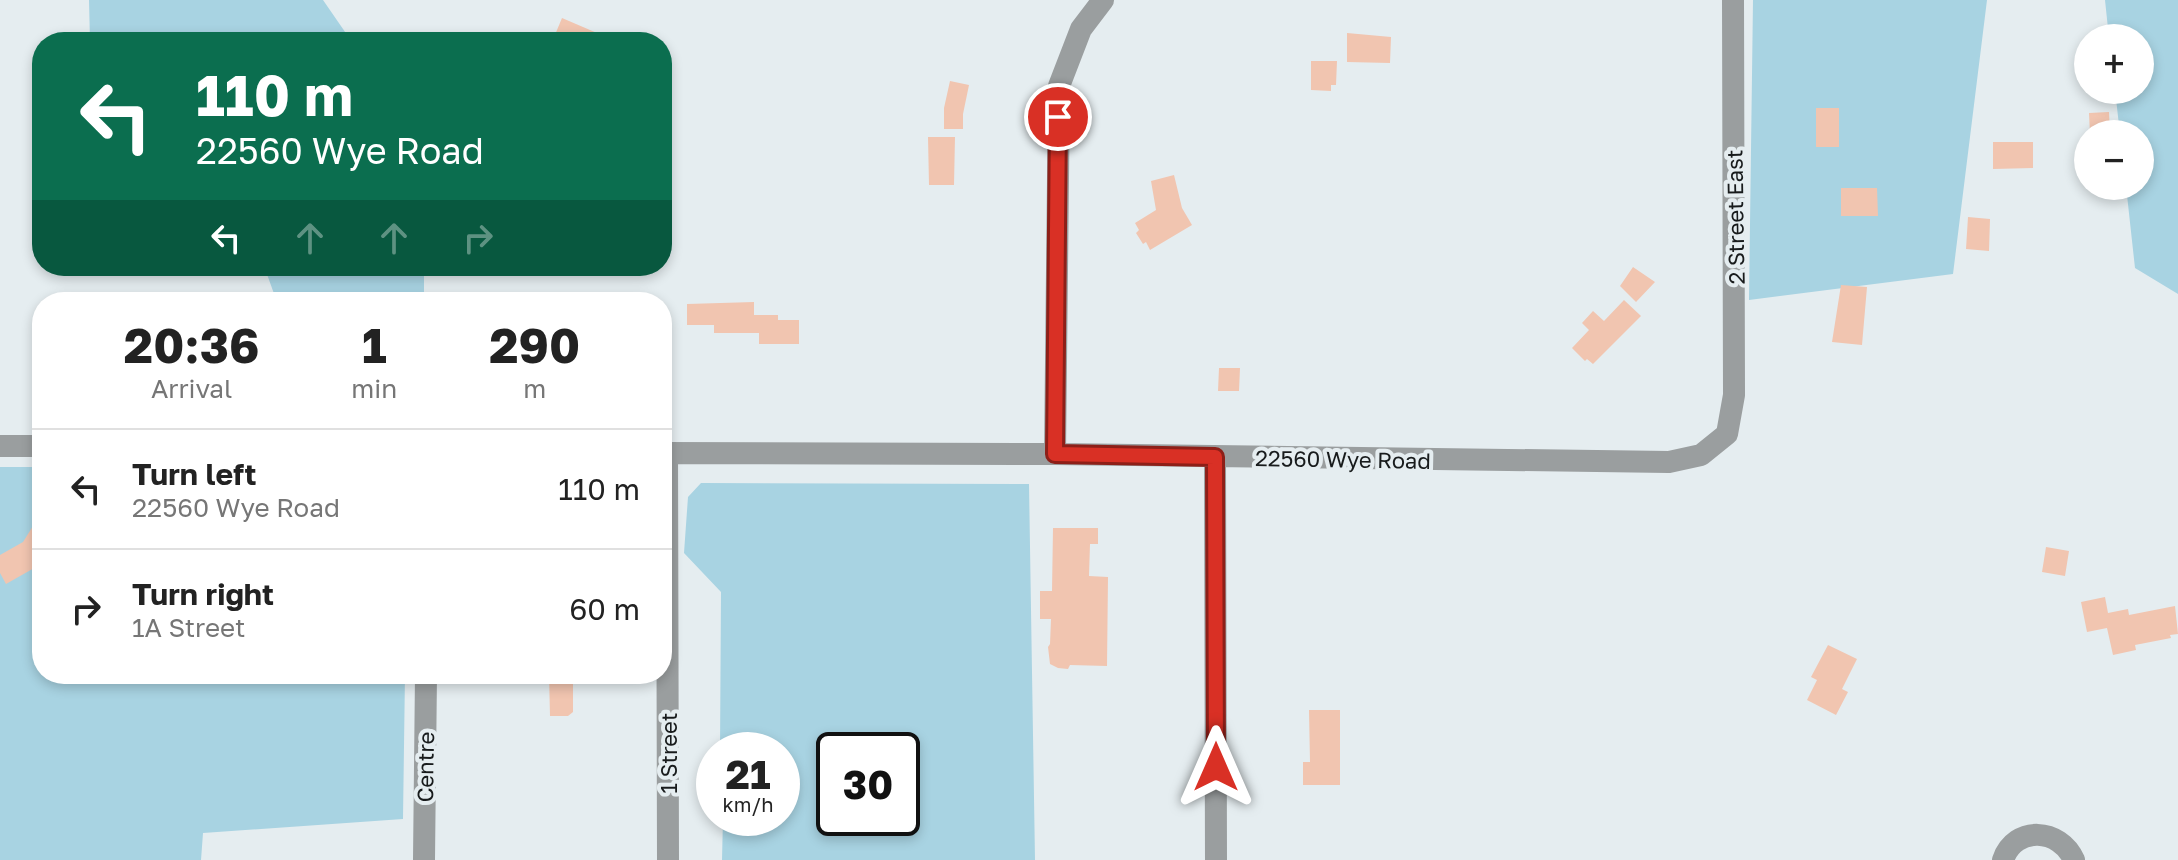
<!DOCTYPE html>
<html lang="en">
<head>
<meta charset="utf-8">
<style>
  body { margin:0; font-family:"Golos Text",sans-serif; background:#f6f6f6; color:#222; height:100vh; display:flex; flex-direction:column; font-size:30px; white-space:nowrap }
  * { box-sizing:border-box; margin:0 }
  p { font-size:26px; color:#767676 }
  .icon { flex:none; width:44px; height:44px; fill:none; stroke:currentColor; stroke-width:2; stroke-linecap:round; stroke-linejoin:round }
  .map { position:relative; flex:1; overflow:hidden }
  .drawer { position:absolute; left:32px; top:292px; width:640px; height:392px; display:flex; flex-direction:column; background:#fff; border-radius:32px; box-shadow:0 4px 12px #0003 }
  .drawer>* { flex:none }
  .top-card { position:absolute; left:32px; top:32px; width:640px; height:244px; border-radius:32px; box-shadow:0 4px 12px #0003; background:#0b6e4f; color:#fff; overflow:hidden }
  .buttons { position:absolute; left:2074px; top:24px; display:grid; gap:16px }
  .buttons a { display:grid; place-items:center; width:80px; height:80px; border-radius:50%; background:#fff; box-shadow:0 4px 12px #0003; font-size:40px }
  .speed { position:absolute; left:696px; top:732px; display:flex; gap:16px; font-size:40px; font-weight:700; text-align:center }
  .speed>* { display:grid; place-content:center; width:104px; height:104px; border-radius:50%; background:#fff; box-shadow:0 4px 12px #0003; line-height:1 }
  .speed small { font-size:20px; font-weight:400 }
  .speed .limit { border:4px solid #111; border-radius:12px; background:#fff; color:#111 }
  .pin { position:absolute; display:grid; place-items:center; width:68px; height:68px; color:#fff; margin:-34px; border:4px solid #fff; border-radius:50%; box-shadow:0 2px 8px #0007 }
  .me { position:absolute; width:88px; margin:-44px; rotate:0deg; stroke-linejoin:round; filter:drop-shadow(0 0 6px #0008) }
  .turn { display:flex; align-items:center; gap:28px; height:168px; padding:0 32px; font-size:36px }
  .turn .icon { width:104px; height:104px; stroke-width:2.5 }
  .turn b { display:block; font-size:56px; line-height:68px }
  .lanes { display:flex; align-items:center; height:76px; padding:0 32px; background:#0003; justify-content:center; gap:40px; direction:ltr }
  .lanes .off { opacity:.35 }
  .eta { display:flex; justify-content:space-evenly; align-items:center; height:136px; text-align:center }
  .eta b { font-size:48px; font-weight:700; line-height:56px }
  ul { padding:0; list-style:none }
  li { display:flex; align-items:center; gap:24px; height:120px; padding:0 32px; border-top:2px solid #e0e0e0 }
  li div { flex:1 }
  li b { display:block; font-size:30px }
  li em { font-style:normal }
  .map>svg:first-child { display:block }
  .green { fill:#a8d3e2; fill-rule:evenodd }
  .building { fill:#f1c5b0 }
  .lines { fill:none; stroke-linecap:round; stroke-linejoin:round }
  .minor { stroke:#9a9e9f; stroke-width:22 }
  .route-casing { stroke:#8d1f18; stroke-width:20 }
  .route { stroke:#d93025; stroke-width:14 }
  .labels { text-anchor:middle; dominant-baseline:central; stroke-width:8; stroke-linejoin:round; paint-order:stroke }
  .street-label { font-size:22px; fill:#181b1c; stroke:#e5edf0 }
</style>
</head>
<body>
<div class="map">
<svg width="2178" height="860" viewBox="0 0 2178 860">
  <rect width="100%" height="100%" fill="#e5edf0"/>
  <!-- green -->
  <path class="green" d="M89,0H323L352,42H90Z
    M1753,0H1987L1953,274L1749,300Z
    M2105,0H2178V294L2135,268L2126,186H2140V134H2120L2115,90H2140V38H2109Z
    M264,266H424V302H277Z
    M0,467H42V674H405L403,819L203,833L201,860H0Z
    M701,483L1029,484L1035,860H722L723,818H782V750H720L721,592L684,553L688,497ZM834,750H902V818H834Z"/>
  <!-- building -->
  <path class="building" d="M562,18L618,42H552Z
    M1347,33L1391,37L1390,63L1347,62Z
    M1311,61H1337L1336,85H1331V91L1311,90Z
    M950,81L969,85L963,114V129H944V108Z
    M1816,108H1839V147H1816Z
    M2109,112L2110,134H2090L2089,113Z
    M928,137H955L954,185H929Z
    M1993,142H2033V168L1993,169Z
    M1174,175L1182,208L1192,225L1150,250L1146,242L1143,244L1136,233L1139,230L1135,223L1156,210L1151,181Z
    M1841,188H1877L1878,216H1841Z
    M1968,217L1990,219L1989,251L1966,249Z
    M1633,267L1655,282L1636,302L1620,286Z
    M1841,285L1867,287L1862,345L1832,342Z
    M1624,300L1641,316L1593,364L1587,359L1585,361L1572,348L1589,330L1582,323L1593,311L1604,321Z
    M754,302V315H778V320H799V344H759V333H714V325H687V304Z
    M1219,368H1240L1239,391H1218Z
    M33,526L42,532V557L36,567L6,584L0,573V555L23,542Z
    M1053,528H1098V544H1090L1089,576L1108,577L1107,666L1070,665L1068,669L1058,668L1050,664L1048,647L1050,644L1051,619H1040V591H1052Z
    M2046,547L2069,551L2065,576L2042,572Z
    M2105,597L2108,613L2128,609L2129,615L2175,606L2178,634L2170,635L2171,638L2135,645L2136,650L2113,655L2107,628L2087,632L2081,602Z
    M1828,645L1857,659L1842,689L1848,692L1836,715L1807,700L1817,680L1811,677Z
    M549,674H573V712L568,716H550Z
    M1309,710H1340V785H1303V762H1310Z"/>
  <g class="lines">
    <!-- minor -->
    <path class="minor" d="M0,446H42
      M662,453L1055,454L1669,462L1701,455L1727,434L1734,395L1733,0
      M667,453L668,860
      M1055,454L1059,86L1081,29L1103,0
      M1215,457L1216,860
      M424,860L426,674
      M2003,860C2015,825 2060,828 2074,860"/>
  </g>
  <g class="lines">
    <!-- route casing -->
    <g class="route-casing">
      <path id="route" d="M1058,117L1055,454L1215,457L1216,767"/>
    </g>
    <!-- route -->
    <use href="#route" class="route"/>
  </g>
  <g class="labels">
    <!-- street labels -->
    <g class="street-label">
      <text transform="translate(1735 217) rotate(-91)">2 Street East</text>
      <text transform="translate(1343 459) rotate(1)">22560 Wye Road</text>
      <text transform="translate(668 753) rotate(-90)">1 Street</text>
      <text transform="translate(425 767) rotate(-89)">Centre</text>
    </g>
  </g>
</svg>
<div class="buttons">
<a>+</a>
<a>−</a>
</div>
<div class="speed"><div>21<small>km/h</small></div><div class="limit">30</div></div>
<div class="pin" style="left:1058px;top:117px;background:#d93025"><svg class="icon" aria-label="arrive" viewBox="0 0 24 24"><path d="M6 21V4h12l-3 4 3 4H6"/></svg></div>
<svg class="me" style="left:1216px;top:767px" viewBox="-20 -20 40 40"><path d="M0-17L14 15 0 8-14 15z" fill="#d93025" stroke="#fff" stroke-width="4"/></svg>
<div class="top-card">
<div class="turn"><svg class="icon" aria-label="left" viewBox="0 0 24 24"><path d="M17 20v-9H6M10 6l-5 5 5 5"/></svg><div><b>110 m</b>22560 Wye Road</div></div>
<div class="lanes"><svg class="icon" aria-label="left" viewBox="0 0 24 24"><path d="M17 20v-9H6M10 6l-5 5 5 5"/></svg><svg class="icon off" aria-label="ahead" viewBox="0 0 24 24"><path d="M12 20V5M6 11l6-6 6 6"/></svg><svg class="icon off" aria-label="ahead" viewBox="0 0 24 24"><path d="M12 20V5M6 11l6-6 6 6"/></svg><svg class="icon off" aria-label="right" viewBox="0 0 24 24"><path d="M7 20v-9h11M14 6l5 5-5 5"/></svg></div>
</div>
<section class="drawer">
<div class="eta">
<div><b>20:36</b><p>Arrival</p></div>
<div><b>1</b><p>min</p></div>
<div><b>290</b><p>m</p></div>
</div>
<ul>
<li><svg class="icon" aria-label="left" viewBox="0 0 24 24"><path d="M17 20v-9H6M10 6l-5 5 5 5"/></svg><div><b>Turn left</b><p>22560 Wye Road</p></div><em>110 m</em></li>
<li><svg class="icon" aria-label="right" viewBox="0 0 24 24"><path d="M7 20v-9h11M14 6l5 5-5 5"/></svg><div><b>Turn right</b><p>1A Street</p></div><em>60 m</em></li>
</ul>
</section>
</div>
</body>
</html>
